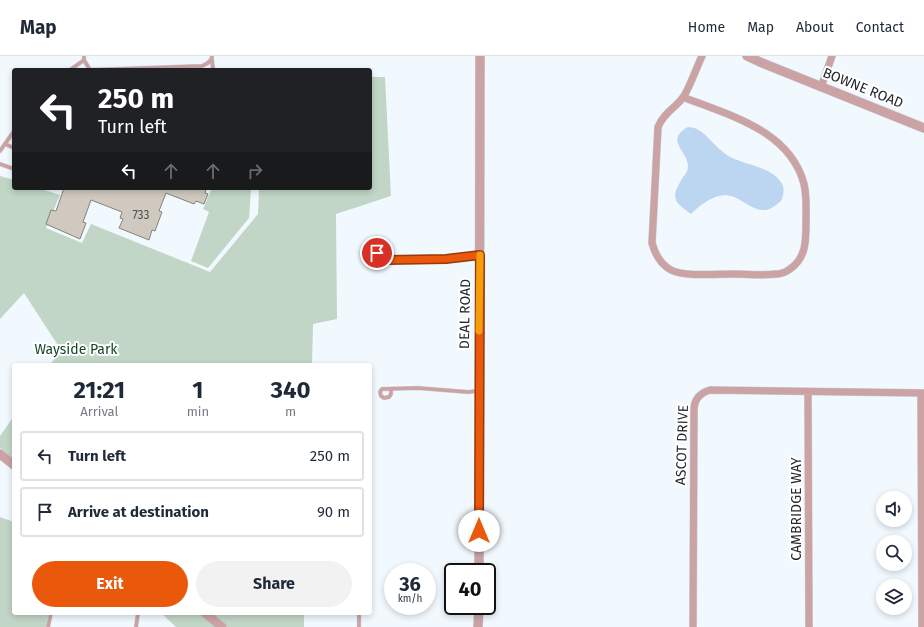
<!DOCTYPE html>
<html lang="en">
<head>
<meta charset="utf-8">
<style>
  body { margin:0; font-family:"Fira Sans",sans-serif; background:#f2f2f3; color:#1f2937; height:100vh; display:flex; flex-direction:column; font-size:15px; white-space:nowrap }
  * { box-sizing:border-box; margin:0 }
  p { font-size:13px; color:#747a83 }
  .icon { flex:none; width:22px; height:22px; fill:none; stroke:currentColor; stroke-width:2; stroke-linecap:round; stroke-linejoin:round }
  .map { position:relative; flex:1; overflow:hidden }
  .details { position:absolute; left:12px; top:307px; width:360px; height:252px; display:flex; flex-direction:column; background:#fff; border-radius:4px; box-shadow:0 2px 6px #0003 }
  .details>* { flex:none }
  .top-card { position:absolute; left:12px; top:12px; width:360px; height:122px; border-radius:4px; box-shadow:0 2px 6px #0003; background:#202124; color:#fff; overflow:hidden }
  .fabs { position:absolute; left:876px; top:435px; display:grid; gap:8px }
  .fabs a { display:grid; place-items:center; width:36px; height:36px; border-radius:50%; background:#fff; box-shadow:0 2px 6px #0003; font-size:20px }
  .speed { position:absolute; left:384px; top:507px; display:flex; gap:8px; font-size:20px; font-weight:700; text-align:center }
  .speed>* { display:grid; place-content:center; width:52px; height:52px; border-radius:50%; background:#fff; box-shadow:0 2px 6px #0003; line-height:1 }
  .speed small { font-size:10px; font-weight:400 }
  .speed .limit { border:2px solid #111; border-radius:6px; background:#fff; color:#111 }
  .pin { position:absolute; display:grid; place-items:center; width:34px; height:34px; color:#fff; margin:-17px; border:2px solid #fff; border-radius:50%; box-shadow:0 1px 4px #0007 }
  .me { position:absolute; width:44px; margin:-22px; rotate:0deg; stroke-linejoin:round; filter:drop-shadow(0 0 3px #0008) }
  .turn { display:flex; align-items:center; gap:14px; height:84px; padding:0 20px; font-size:18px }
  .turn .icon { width:52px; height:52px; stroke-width:2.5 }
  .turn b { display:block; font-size:28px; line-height:34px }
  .lanes { display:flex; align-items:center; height:38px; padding:0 20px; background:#0003; justify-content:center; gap:20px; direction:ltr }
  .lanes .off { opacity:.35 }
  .eta { display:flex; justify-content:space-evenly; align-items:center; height:68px; text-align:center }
  .eta b { font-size:24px; font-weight:700; line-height:28px }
  .cta { display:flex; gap:8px; margin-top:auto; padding:8px 20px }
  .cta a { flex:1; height:46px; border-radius:24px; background:#ea580c; color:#fff; font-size:16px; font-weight:700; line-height:46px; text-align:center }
  .cta a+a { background:#f2f2f3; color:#1f2937 }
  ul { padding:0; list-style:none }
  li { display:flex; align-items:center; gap:12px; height:50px; margin:0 8px 6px; padding:0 12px; border:2px solid #e0e1e3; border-radius:4px }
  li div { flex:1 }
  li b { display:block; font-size:15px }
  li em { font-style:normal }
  header { display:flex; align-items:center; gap:24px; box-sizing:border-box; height:56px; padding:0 20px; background:#fff; border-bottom:1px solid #e0e1e3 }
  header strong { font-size:19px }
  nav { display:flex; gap:22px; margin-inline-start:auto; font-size:14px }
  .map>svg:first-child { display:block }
  .green { fill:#c1d6c6 }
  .water { fill:#bcd6f1 }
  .building { fill:#cfc9c0; stroke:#878179 }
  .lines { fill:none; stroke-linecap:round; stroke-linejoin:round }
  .service-casing { stroke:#ccd4d9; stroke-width:4.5 }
  .minor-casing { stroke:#ccd4d9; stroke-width:8 }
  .tertiary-casing { stroke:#ccd4d9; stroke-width:10 }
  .path { stroke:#83898e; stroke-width:1.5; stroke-dasharray:3 2; stroke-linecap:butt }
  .service { stroke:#cca3a5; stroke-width:3.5 }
  .minor { stroke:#cca3a5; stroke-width:7 }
  .tertiary { stroke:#cca3a5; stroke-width:9 }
  .route-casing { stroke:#983908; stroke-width:10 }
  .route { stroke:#ea580c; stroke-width:7 }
  .slow { stroke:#f59e0b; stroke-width:7 }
  .labels { text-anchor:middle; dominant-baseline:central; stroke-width:4; stroke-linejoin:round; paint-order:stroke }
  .number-label { font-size:12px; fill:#505151 }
  .street-label { font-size:14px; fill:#25292c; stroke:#fff }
  .park-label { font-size:14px; fill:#154829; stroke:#fff }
</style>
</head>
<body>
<header>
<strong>Map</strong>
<nav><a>Home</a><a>Map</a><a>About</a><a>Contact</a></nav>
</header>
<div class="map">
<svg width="924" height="571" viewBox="0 0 924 571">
  <rect width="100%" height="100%" fill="#f1f9ff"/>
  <!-- green -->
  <path class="green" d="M370,21H385L391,140L336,158L337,263L313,268L312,309H50L61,294L24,237L0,263V120L14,124V132H38L60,139L46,172L82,187L91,168L210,216L258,158L259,132H370Z
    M212,132H251L249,162L208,212L191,205L209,156L203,153Z
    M14,360V403L0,392V380Z
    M0,461L14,466V557H49L46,571H0Z
    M161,557H304V571H176Z"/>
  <!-- water -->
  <path class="water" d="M688,71C703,71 711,87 722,95C727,100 734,103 740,105C754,110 775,114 782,128C785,133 783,139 782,143C780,147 776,149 773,151C758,161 745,144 731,140C728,139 722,139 719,140C709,142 698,151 691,158C672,145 671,141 683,121C686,118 688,114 688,110C688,96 664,84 688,71Z"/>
  <!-- building -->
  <path class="building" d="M64,132H206L205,137L208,138L204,148L196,145L194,148L166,137L159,155L162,156L155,175L152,174L149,184L119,172L123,163L120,162L122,156L91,144L83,166L86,167L80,183L46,168L51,154L56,155Z"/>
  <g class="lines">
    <!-- service casing -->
    <g class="service-casing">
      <path id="service" d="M84,0V4L90,14
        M212,3L213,14
        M70,14L84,4
        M90,14L202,10C206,8 212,6 212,0
        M5,88L14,92
        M0,95L14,75
        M0,108L14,113
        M377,197L388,205L446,203L478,199
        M391,333V338L389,341L384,342L381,340L380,336L382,333L418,332L468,336L478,335
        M48,571L51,557
        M136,571L138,557
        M359,571V557"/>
    </g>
    <!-- minor casing -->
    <g class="minor-casing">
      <path id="minor" d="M821,31L832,0
        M683,41C728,59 790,74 804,128C807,141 806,154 806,167C806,185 806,202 790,213C786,216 781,218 776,218C762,220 748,218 734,218C717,218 684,221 671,214C660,208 655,198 652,187L658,71C664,56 676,52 684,40C691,28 696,13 702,0
        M808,336L809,571
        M921,337L922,571
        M693,571L694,354C694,343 700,337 710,334L924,337"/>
    </g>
    <!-- tertiary casing -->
    <g class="tertiary-casing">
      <path id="tertiary" d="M747,0L760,6L924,72
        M0,398L14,409
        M479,516L480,0
        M205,557L222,571
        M478,571L479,550"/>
    </g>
    <!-- path -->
    <path class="path" d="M96,307L99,309"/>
    <!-- service -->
    <use href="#service" class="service"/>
    <!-- minor -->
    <use href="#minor" class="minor"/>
    <!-- tertiary -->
    <use href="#tertiary" class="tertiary"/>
  </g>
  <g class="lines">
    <!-- route casing -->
    <g class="route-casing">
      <path id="route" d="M377,197L388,204L446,203L480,199L479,475"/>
    </g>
    <!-- route -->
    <use href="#route" class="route"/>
    <!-- slow -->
    <path class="slow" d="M479,275L480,199"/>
  </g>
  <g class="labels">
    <!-- number labels -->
    <g class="number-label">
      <text x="141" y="159">733</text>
    </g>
    <!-- street labels -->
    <g class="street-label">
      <text transform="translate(863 32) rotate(22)">BOWNE ROAD</text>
      <text transform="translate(465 258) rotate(-89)">DEAL ROAD</text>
      <text transform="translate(682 389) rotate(-88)">ASCOT DRIVE</text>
      <text transform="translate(796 453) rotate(-90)">CAMBRIDGE WAY</text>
    </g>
    <!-- park labels -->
    <g class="park-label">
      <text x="76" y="293">Wayside Park</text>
    </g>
  </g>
</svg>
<div class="fabs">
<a><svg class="icon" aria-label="sound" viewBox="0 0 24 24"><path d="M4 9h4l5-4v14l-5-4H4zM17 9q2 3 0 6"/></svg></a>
<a><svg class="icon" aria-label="search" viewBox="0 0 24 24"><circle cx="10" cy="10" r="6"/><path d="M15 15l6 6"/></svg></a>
<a><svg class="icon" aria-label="layers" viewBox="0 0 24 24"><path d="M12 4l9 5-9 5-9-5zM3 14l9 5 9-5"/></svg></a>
</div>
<div class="speed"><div>36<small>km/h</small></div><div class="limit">40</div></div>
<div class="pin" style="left:377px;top:197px;background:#d93025"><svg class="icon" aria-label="arrive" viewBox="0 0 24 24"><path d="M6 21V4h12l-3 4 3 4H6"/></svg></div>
<svg class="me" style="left:479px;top:475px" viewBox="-20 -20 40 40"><circle r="19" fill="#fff"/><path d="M0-13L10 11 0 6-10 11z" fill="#ea580c"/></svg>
<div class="top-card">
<div class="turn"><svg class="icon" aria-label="left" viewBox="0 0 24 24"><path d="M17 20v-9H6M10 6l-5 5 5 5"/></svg><div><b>250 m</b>Turn left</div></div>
<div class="lanes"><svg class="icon" aria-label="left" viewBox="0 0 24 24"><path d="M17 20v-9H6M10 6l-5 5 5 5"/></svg><svg class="icon off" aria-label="ahead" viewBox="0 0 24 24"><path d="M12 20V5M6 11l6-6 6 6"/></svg><svg class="icon off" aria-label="ahead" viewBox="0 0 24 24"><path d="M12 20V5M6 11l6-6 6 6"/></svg><svg class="icon off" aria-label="right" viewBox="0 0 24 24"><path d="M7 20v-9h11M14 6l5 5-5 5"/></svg></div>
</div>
<section class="details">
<div class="eta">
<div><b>21:21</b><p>Arrival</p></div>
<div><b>1</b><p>min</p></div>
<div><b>340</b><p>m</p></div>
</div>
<ul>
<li><svg class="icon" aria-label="left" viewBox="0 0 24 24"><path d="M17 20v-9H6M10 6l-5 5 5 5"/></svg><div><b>Turn left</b></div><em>250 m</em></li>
<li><svg class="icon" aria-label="arrive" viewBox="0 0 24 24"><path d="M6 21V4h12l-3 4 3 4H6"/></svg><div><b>Arrive at destination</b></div><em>90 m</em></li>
</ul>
<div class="cta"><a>Exit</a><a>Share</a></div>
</section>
</div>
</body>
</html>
